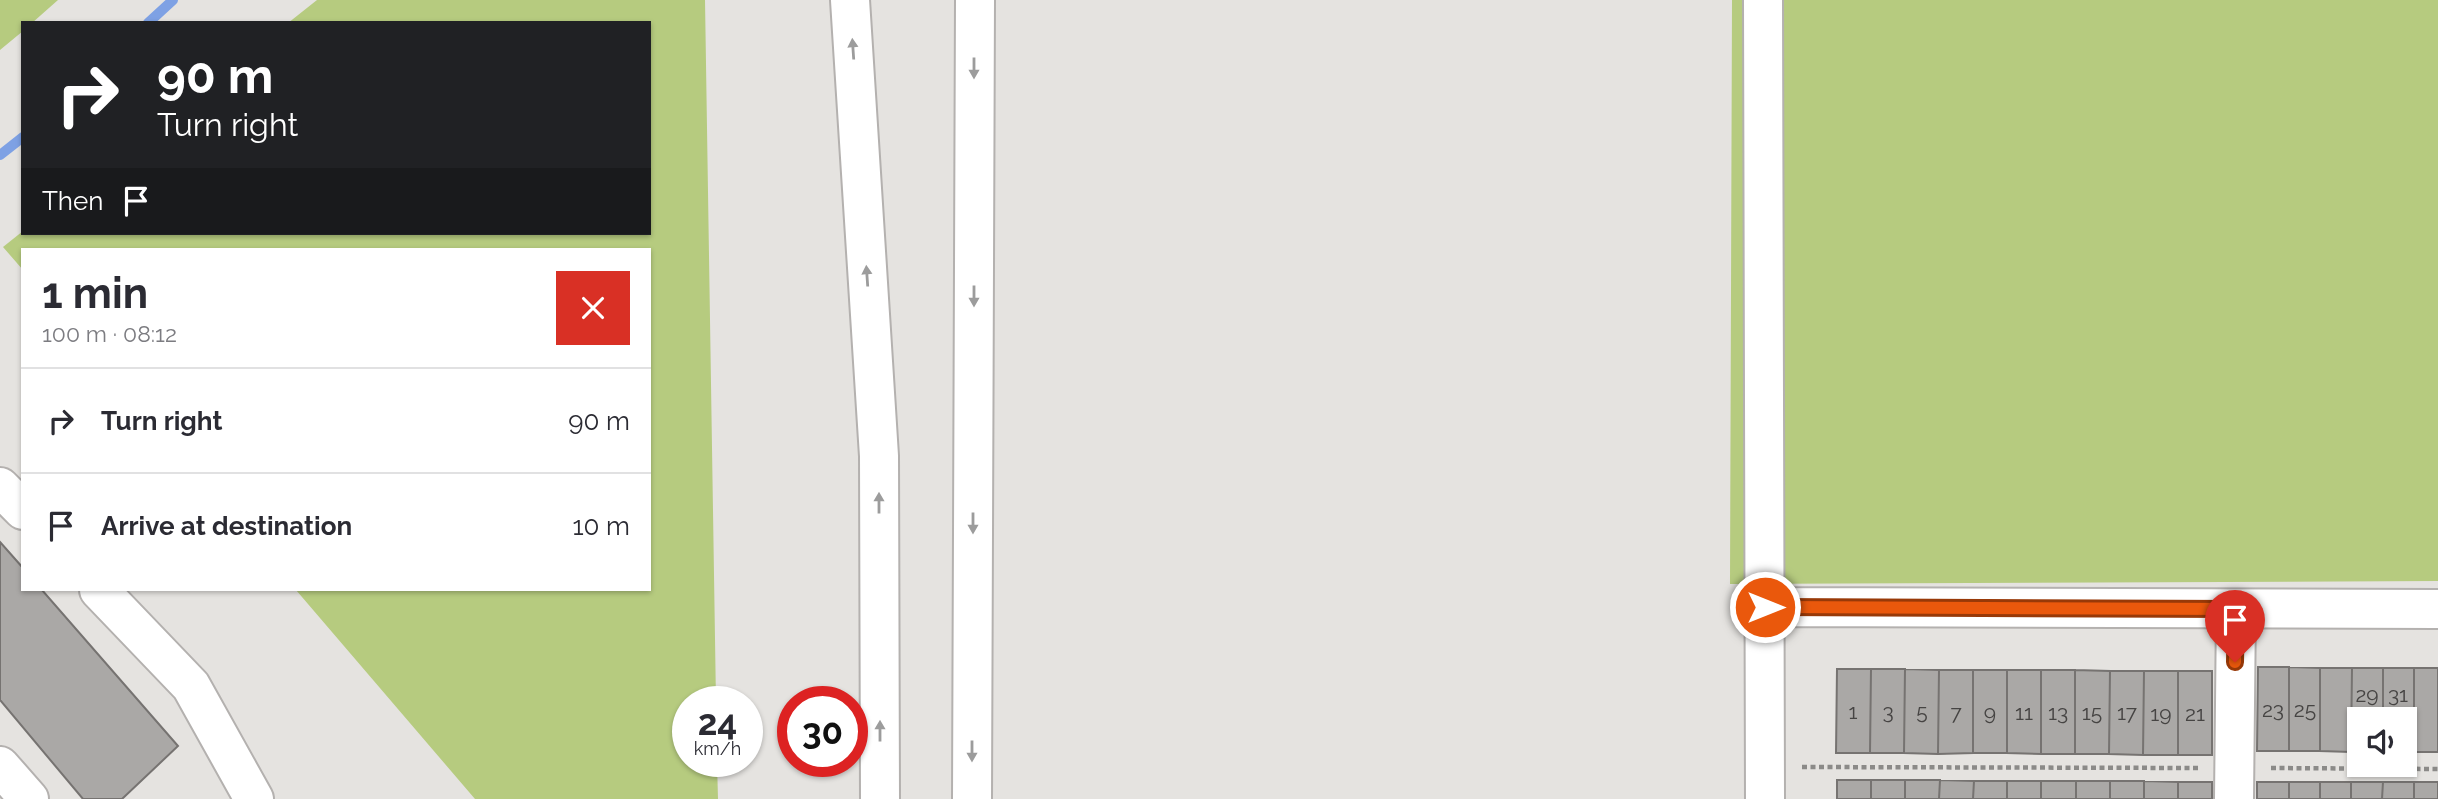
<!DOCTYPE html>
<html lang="en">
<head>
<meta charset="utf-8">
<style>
  body { margin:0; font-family:Raleway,sans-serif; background:#f7f7f7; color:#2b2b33; height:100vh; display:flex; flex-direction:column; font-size:26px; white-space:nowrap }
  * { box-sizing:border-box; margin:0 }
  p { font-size:23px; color:#7c7c81 }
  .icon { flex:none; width:38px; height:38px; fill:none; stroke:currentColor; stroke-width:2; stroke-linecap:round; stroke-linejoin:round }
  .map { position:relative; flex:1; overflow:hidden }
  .details { position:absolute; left:21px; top:248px; width:630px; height:343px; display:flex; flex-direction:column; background:#fff; border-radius:0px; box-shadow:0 2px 5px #0004 }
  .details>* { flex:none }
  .guide { position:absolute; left:21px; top:21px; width:630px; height:214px; border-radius:0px; box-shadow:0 2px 5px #0004; background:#202124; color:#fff; overflow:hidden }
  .controls { position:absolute; left:2347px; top:707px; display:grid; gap:14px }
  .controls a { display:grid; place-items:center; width:70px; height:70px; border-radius:0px; background:#fff; box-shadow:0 2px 5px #0004; font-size:35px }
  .speed { position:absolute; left:672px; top:686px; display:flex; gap:14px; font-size:35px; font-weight:700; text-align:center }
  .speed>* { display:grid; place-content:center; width:91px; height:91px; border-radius:50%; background:#fff; box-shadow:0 2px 5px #0004; line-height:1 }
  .speed small { font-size:18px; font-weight:400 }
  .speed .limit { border:10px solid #d22; background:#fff; color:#111 }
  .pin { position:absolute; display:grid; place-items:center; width:60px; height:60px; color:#fff; margin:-72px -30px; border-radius:50% 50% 50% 0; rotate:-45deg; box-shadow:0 0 7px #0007 }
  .pin .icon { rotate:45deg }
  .me { position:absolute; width:77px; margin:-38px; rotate:90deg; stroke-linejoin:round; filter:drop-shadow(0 0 5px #0008) }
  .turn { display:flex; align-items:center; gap:24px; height:147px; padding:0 21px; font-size:32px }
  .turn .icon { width:91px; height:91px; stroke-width:2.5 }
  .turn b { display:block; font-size:49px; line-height:60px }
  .then { display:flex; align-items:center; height:66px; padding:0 21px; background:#0003; gap:14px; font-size:26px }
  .round { display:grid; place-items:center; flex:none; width:74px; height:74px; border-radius:0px; background:#f7f7f7 }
  .headline { display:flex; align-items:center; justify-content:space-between; height:119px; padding:0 21px }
  h1 { font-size:42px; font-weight:700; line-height:52px }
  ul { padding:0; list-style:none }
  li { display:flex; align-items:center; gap:21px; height:105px; padding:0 21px; border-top:2px solid #e1e1e2 }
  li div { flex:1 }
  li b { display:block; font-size:26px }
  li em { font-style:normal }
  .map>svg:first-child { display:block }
  .green { fill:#b6cb7f }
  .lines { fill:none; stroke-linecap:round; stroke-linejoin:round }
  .stream { stroke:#7ea1e4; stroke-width:10 }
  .building { fill:#aaa8a6; stroke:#767371; stroke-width:2 }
  .minor-casing { stroke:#b4b1af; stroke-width:42 }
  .highway-casing { stroke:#b4b1af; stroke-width:42 }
  .path { stroke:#8b8a88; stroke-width:4.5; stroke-dasharray:5 3.5; stroke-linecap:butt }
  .minor { stroke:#fff; stroke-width:38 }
  .highway { stroke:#fff; stroke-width:38 }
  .oneway { fill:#9c9c9c }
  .route-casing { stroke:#983908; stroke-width:18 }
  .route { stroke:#ea580c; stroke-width:12 }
  .labels { text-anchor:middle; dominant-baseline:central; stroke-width:7; stroke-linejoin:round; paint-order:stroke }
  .number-label { font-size:21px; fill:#464443 }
</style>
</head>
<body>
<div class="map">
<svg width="2438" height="799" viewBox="0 0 2438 799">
  <rect width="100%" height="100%" fill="#e5e3e0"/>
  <!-- green -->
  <path class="green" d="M0,0H58L32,23H23V31L0,50Z
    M317,0H705L716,702H688V761H717L718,799H475L296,590H649V250H23V270L3,247L23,231L649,233V23H288Z
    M1732,0H2438V581L1730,584Z"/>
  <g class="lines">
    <!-- stream -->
    <path class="stream" d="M148,23L173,0
      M0,155L23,137"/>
  </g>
  <!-- building -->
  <path class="building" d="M0,542L23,568V590H42L178,746L122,799H83L0,700Z
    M2258,667H2289V751H2257Z
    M2289,667L2320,668V751H2289Z
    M2320,668H2352L2351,752L2320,751Z
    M2352,668H2383V719H2359V752H2351Z
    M2383,668H2414V752H2404V719H2383Z
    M2414,668H2438V752H2414Z
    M1837,669H1871L1870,753H1836Z
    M1871,669H1905L1904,753H1870Z
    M1905,669L1939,670L1938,754L1904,753Z
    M1939,670H1973V753L1938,754Z
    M1973,670H2007V753H1973Z
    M2007,670H2041V754L2007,753Z
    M2041,670H2075V754H2041Z
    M2075,670L2110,671L2109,754H2075Z
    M2110,671H2144L2143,755L2109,754Z
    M2144,671H2178V755H2143Z
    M2178,671H2212V755H2178Z
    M1837,780H1871V799H1837Z
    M1871,780H1905V799H1871Z
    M1905,780H1940L1939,799H1905Z
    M1940,780L1974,781L1973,799H1939Z
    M1974,781H2007V799H1973Z
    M2007,781H2041V799H2007Z
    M2041,781H2076V799H2041Z
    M2076,781H2110V799H2076Z
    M2110,781H2144V799H2110Z
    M2144,781L2178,782V799H2144Z
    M2178,782H2212V799H2178Z
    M2257,782H2289V799H2257Z
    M2289,782H2320V799H2289Z
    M2320,782H2351V799H2320Z
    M2351,782H2383L2382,799H2351Z
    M2383,782H2414V799H2382Z
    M2414,782H2438V799H2414Z"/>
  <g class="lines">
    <!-- minor casing -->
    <g class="minor-casing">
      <path id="minor" d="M1763,0L1765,799
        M0,487L23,510
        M99,590L191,686L254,799
        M1764,607L2438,609
        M0,766L29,799
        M2234,799L2236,609"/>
    </g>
    <!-- highway casing -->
    <g class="highway-casing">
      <path id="highway" d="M850,0L879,456L880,799
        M972,799L975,0"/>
    </g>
    <!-- path -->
    <path class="path" d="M1802,767L2199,768
      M2271,768L2438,769"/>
    <!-- minor -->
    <use href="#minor" class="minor"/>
    <!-- highway -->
    <use href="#highway" class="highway"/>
  </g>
  <!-- one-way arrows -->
  <defs><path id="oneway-solid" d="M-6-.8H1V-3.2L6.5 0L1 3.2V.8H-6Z" transform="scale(1.75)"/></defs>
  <g class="oneway">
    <use href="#oneway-solid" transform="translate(853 49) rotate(-94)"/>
    <use href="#oneway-solid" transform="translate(974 68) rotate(90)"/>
    <use href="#oneway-solid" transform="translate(867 276) rotate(-94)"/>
    <use href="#oneway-solid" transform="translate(974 296) rotate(90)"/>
    <use href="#oneway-solid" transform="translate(879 503) rotate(-90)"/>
    <use href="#oneway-solid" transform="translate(973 523) rotate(90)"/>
    <use href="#oneway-solid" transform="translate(880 731) rotate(-90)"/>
    <use href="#oneway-solid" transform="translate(972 751) rotate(90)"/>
  </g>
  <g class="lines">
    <!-- route casing -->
    <g class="route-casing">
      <path id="route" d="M1765,607L2236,609L2235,662"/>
    </g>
    <!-- route -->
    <use href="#route" class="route"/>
  </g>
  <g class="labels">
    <!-- number labels -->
    <g class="number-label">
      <text x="2367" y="694">29</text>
      <text x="2398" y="694">31</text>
      <text x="2273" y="709">23</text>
      <text x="2305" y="709">25</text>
      <text x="1853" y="711">1</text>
      <text x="1888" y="711">3</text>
      <text x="1922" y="711">5</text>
      <text x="1956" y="712">7</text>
      <text x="1990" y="712">9</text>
      <text x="2024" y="712">11</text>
      <text x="2058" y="712">13</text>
      <text x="2092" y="712">15</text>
      <text x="2127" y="712">17</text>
      <text x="2161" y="713">19</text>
      <text x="2195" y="713">21</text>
    </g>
  </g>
</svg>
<div class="controls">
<a><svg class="icon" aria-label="sound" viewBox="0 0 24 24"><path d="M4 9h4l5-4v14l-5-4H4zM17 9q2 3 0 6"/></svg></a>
</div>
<div class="speed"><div>24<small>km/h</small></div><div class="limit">30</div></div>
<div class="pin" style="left:2235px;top:662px;background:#d93025"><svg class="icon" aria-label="arrive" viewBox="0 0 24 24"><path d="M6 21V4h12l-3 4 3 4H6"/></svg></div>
<svg class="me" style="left:1765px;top:607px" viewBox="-20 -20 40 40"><circle r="17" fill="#ea580c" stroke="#fff" stroke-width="3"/><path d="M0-11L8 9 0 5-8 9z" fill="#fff"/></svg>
<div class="guide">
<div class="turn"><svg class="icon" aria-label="right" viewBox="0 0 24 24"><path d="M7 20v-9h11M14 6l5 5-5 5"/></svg><div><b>90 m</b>Turn right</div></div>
<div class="then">Then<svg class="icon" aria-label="arrive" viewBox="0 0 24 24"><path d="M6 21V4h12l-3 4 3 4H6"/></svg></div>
</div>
<section class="details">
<div class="headline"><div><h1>1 min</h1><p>100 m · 08:12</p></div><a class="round" style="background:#d93025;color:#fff"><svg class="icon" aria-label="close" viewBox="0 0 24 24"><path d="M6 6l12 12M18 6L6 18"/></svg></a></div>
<ul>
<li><svg class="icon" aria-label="right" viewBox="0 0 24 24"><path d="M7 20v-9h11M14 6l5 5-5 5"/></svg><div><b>Turn right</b></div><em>90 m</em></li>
<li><svg class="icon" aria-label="arrive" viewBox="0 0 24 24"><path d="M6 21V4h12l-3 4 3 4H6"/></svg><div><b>Arrive at destination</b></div><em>10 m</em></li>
</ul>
</section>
</div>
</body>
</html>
